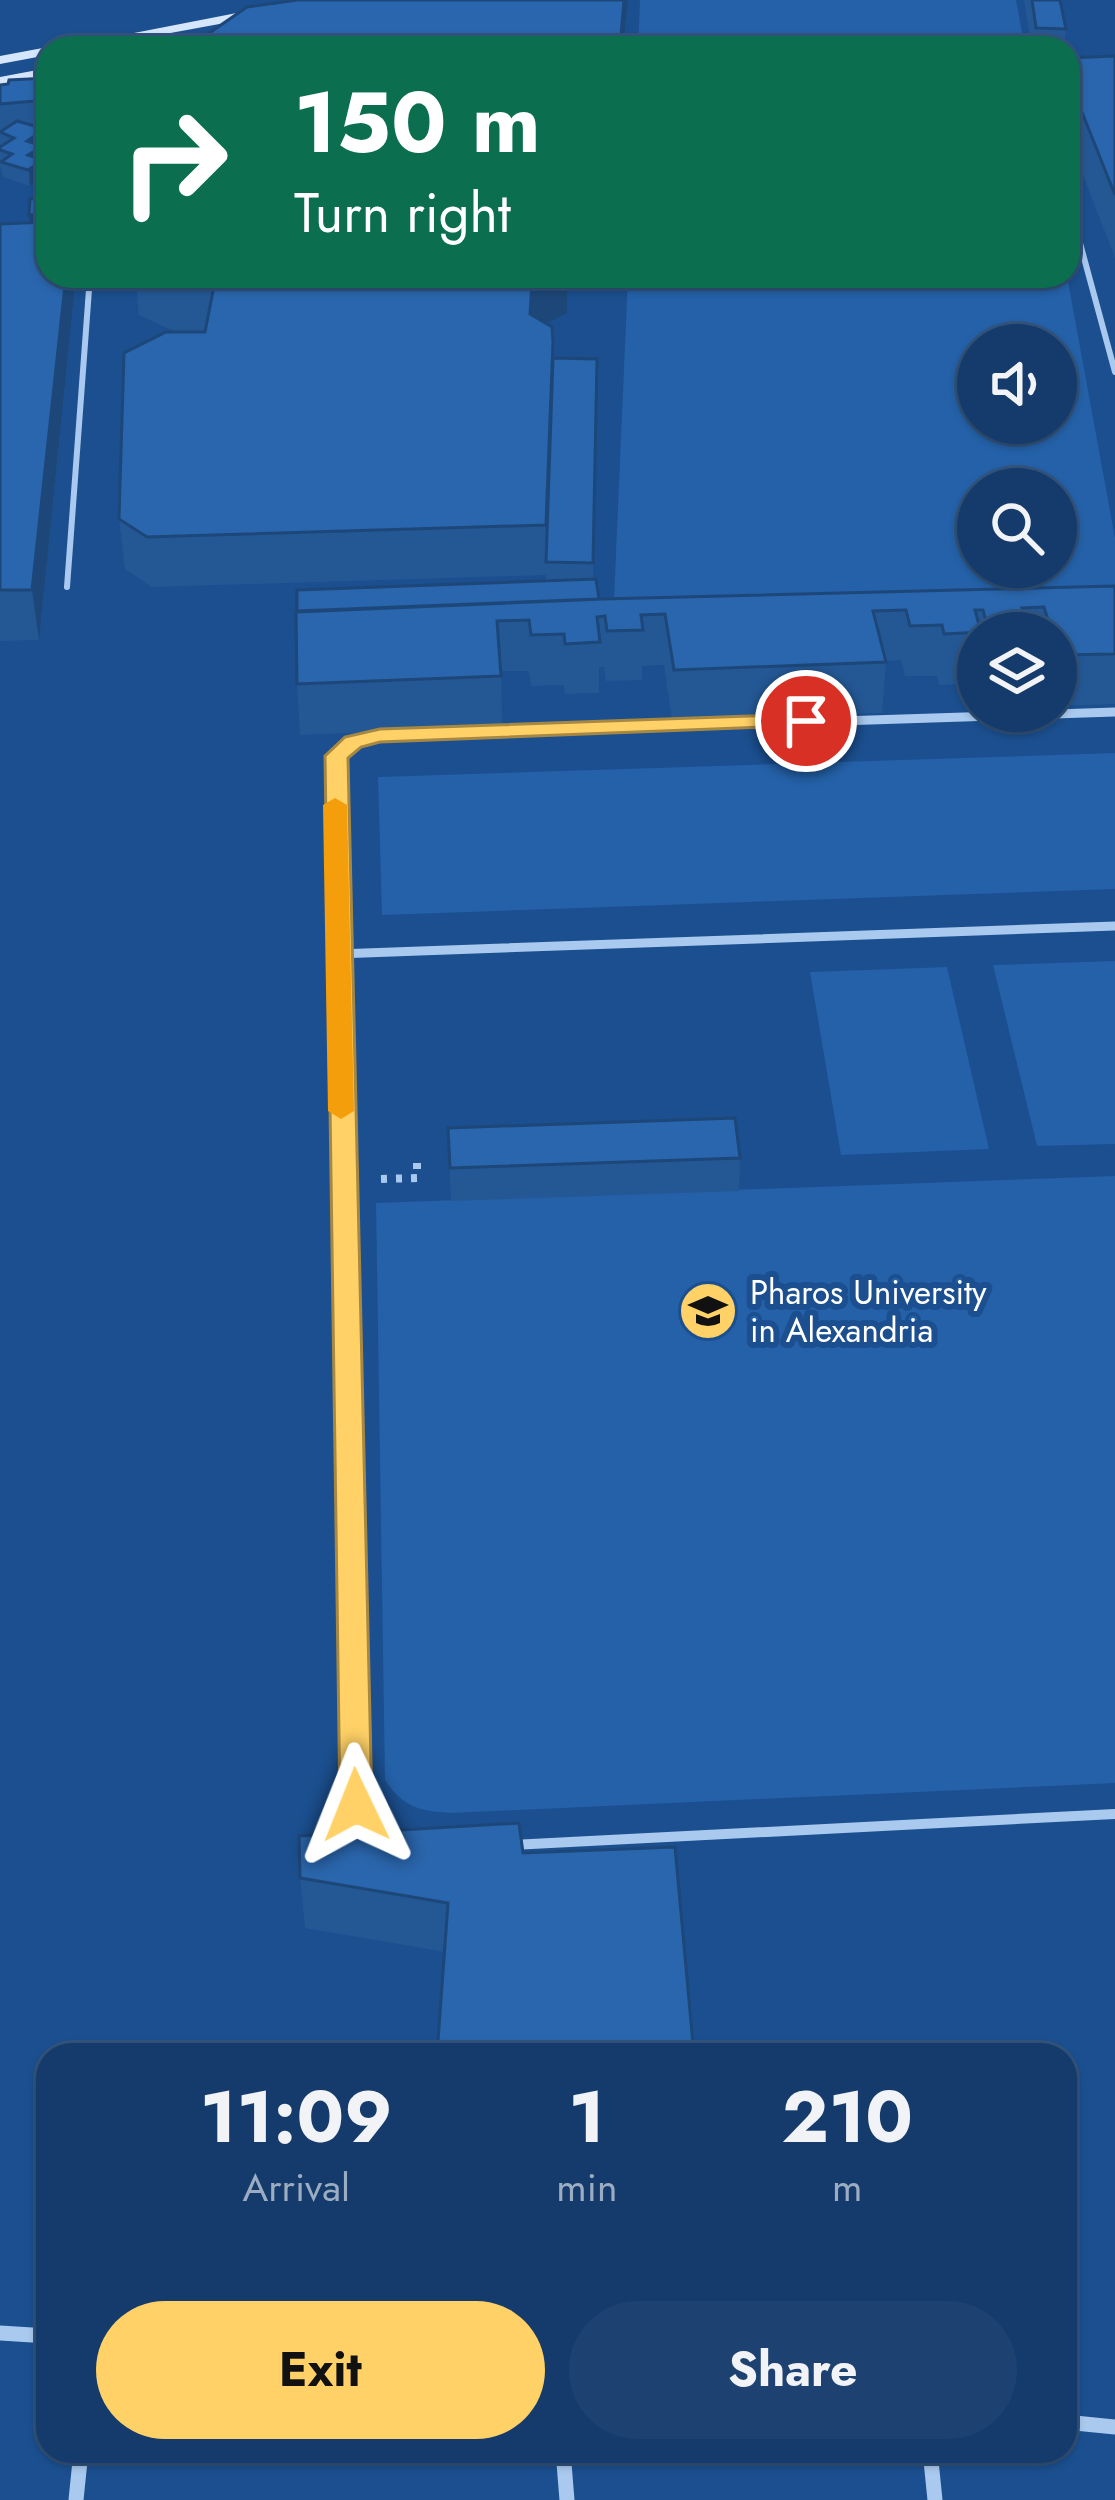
<!DOCTYPE html>
<html lang="en">
<head>
<meta charset="utf-8">
<style>
  body { margin:0; font-family:Jost,sans-serif; background:#1d4271; color:#f1f3f6; height:100vh; display:flex; flex-direction:column; font-size:45px; white-space:nowrap }
  * { box-sizing:border-box; margin:0 }
  p { font-size:39px; color:#9dadc1 }
  .icon { flex:none; width:66px; height:66px; fill:none; stroke:currentColor; stroke-width:2; stroke-linecap:round; stroke-linejoin:round }
  .map { position:relative; flex:1; overflow:hidden }
  .side { position:absolute; left:36px; top:2043px; width:1041px; height:420px; display:flex; flex-direction:column; background:#143b6b; border-radius:36px; box-shadow:0 3px 9px #0004,0 0 0 3px #33557e }
  .side>* { flex:none }
  .hud { position:absolute; left:36px; top:36px; width:1044px; height:252px; border-radius:36px; box-shadow:0 3px 9px #0004,0 0 0 3px #33557e; background:#0b6e4f; color:#fff; overflow:hidden }
  .fabs { position:absolute; left:957px; top:324px; display:grid; gap:24px }
  .fabs a { display:grid; place-items:center; width:120px; height:120px; border-radius:50%; background:#143b6b; box-shadow:0 3px 9px #0004,0 0 0 3px #33557e; font-size:60px }
  .pin { position:absolute; display:grid; place-items:center; width:102px; height:102px; color:#fff; margin:-51px; border:6px solid #fff; border-radius:50%; box-shadow:0 3px 12px #0007 }
  .me { position:absolute; width:132px; margin:-66px; rotate:358deg; stroke-linejoin:round; filter:drop-shadow(0 0 9px #0008) }
  .turn { display:flex; align-items:center; gap:42px; height:252px; padding:0 60px; font-size:54px }
  .turn .icon { width:156px; height:156px; stroke-width:2.5 }
  .turn b { display:block; font-size:84px; line-height:102px }
  .eta { display:flex; justify-content:space-evenly; align-items:center; height:204px; text-align:center }
  .eta b { font-size:72px; font-weight:700; line-height:84px }
  .action { display:flex; gap:24px; margin-top:auto; padding:24px 60px }
  .action a { flex:1; height:138px; border-radius:72px; background:#ffd166; color:#111; font-size:48px; font-weight:700; line-height:138px; text-align:center }
  .action a+a { background:#1d4271; color:#f1f3f6 }
  .map>svg:first-child { display:block }
  .green { fill:#2461a8; fill-rule:evenodd }
  .lines { fill:none; stroke-linecap:round; stroke-linejoin:round }
  .path { stroke:#a9c9ee; stroke-width:8; stroke-dasharray:6 9; stroke-linecap:butt }
  .service-far2 { stroke:#a9c9ee; stroke-width:6 }
  .service-far1 { stroke:#a9c9ee; stroke-width:9 }
  .service { stroke:#a9c9ee; stroke-width:10 }
  .minor { stroke:#a9c9ee; stroke-width:15 }
  .secondary { fill:#d6e6fa; fill-rule:evenodd }
  .wall { fill:#245895 }
  .shaded-wall { fill:#1d4779 }
  .building { fill:#2a66ad; stroke:#1d4779; stroke-width:3 }
  .route { fill:#ffd166; stroke:#a68842; stroke-width:3 }
  .slow { fill:#f59e0b }
  .labels { text-anchor:middle; dominant-baseline:central; stroke-width:12; stroke-linejoin:round; paint-order:stroke }
  .poi-label { font-size:33px; fill:#fff; stroke:#1b4f8f; text-anchor:start }
</style>
</head>
<body>
<div class="map">
<svg width="1115" height="2500" viewBox="0 0 1115 2500">
  <rect width="100%" height="100%" fill="#1b4f8f"/>
  <!-- green -->
  <path class="green" d="M640,0H1016L1025,48H638Z
    M628,276H1067L1115,538V630L612,645ZM978,345H1056V423H978ZM978,489H1056V567H978Z
    M1115,753V889L382,915L378,777Z
    M1115,961V1144L1037,1146L993,965Z
    M947,967L989,1149L841,1155L810,972Z
    M1115,1176V1783L450,1813C419,1811 403,1807 385,1780L376,1203Z"/>
  <g class="lines">
    <!-- path -->
    <path class="path" d="M381,1179L417,1178V1155"/>
    <!-- service-far2 -->
    <path class="service-far2" d="M1068,199L1115,372
      M67,587L90,276"/>
    <!-- service-far1 -->
    <path class="service-far1" d="M337,954L1115,926
      M348,1429L336,756L353,742L380,736L1115,712"/>
    <!-- service -->
    <path class="service" d="M348,1426L354,1786L356,1805L384,1838
      M512,1845L1115,1814"/>
    <!-- minor -->
    <path class="minor" d="M0,2333L48,2336
      M1065,2422L1115,2427
      M563,2451L567,2500
      M930,2451L935,2500
      M76,2500L81,2451"/>
    <!-- secondary -->
    <path class="secondary" d="M263,8L268,9V15L89,48H57Z
      M240,35L247,39L245,42L182,48Z
      M48,47L53,48H48V55L0,64V56Z
      M48,68V78L0,87V77Z"/>
  </g>
  <!-- wall -->
  <path class="wall" d="M628,0L623,48H209L208,34Z
    M1024,0H1060L1066,29L1064,48H1032Z
    M1115,56V258L1068,136V58Z
    M48,78V118L40,128L47,145L43,148L45,176L30,186L3,177L0,165V85Z
    M29,215L76,278L39,640L0,641V224L30,223Z
    M135,276H567V313L546,324L553,360L597,359L593,579L599,599L1115,586V704L1056,706V633H978L976,683L939,685L937,676H905L901,660L886,661L882,713L672,720L664,665L642,666V680L606,681L604,667H599V693L565,694L564,685L531,686L529,671H501L502,727L300,735L297,684L546,581V575L152,587L125,569L119,519L176,332L139,315Z
    M448,1128L740,1158L739,1191L451,1201Z
    M523,1853L445,1952L305,1928L300,1878Z"/>
  <!-- shaded-wall -->
  <path class="shaded-wall" d="M624,0H628L623,48H620Z
    M48,85V118L39,130L35,101Z
    M45,129L47,145L43,148L45,176L30,186L27,141Z
    M48,213V229L31,231L29,215Z
    M66,276H76L39,640L32,590Z
    M546,276H567V313L532,331L530,314L532,283Z"/>
  <!-- building -->
  <path class="building" d="M298,0H624L620,48H234L236,42L208,34L247,7Z
    M1032,0H1060L1066,29L1036,28Z
    M1115,56V195L1068,77V58Z
    M48,78V85L35,101L0,104V85L8,84L9,80Z
    M17,121L45,129L27,141L43,146L28,155L43,160L28,170L1,162L12,154L0,150V147L14,138L0,132Z
    M48,198V213L29,215L30,199Z
    M48,222V276H66L32,590H0V224Z
    M152,276H546L532,283L530,314L552,327L553,341L546,525L147,537L119,519L124,353L166,332H205L214,286H174Z
    M553,358L597,359L593,563L546,562Z
    M596,579L599,599L297,611V590Z
    M1115,586V654L1060,655L1056,644V633H1052L1044,607L1022,608L1026,620L986,622L983,610H975L981,632L944,634L942,625L910,626L906,610L873,611L886,662L674,670L665,614L641,615L643,630L607,631L605,616L597,617L600,642L565,644L564,634L531,635L529,620L497,621L501,676L297,684L296,612L602,599Z
    M735,1118L740,1158L450,1168L448,1128Z
    M519,1823L523,1853L675,1847L694,2055H437L448,1903L300,1878L299,1836Z"/>
  <!-- route -->
  <path class="route" d="M806,714L814,716V725L380,742L361,747L348,758L372,1805L367,1814L356,1818L344,1814L340,1805L325,756L345,737L380,729Z"/>
  <!-- slow -->
  <path class="slow" d="M335,798L347,805L354,1111L341,1119L328,1111L323,805Z"/>
  <!-- icons -->
  <defs>
    <g id="university-disc" transform="scale(3)"><circle r="9.5" fill="#ffd166" stroke="#1b4f8f"/><path d="M0-5L7-2L0 1L-7-2ZM-4 1L0 2.5L4 1V4Q0 6-4 4Z" fill="#111"/></g>
  </defs>
  <g fill-rule="evenodd">
    <use href="#university-disc" x="708" y="1311"/>
  </g>
  <g class="labels">
    <!-- poi labels -->
    <g class="poi-label">
      <text x="750" y="1292">Pharos University<tspan x="750" dy="38">in Alexandria</tspan></text>
    </g>
  </g>
</svg>
<div class="fabs">
<a><svg class="icon" aria-label="sound" viewBox="0 0 24 24"><path d="M4 9h4l5-4v14l-5-4H4zM17 9q2 3 0 6"/></svg></a>
<a><svg class="icon" aria-label="search" viewBox="0 0 24 24"><circle cx="10" cy="10" r="6"/><path d="M15 15l6 6"/></svg></a>
<a><svg class="icon" aria-label="layers" viewBox="0 0 24 24"><path d="M12 4l9 5-9 5-9-5zM3 14l9 5 9-5"/></svg></a>
</div>
<div class="pin" style="left:806px;top:721px;background:#d93025"><svg class="icon" aria-label="arrive" viewBox="0 0 24 24"><path d="M6 21V4h12l-3 4 3 4H6"/></svg></div>
<svg class="me" style="left:356px;top:1805px" viewBox="-20 -20 40 40"><path d="M0-17L14 15 0 8-14 15z" fill="#ffd166" stroke="#fff" stroke-width="4"/></svg>
<div class="hud">
<div class="turn"><svg class="icon" aria-label="right" viewBox="0 0 24 24"><path d="M7 20v-9h11M14 6l5 5-5 5"/></svg><div><b>150 m</b>Turn right</div></div>
</div>
<section class="side">
<div class="eta">
<div><b>11:09</b><p>Arrival</p></div>
<div><b>1</b><p>min</p></div>
<div><b>210</b><p>m</p></div>
</div>
<div class="action"><a>Exit</a><a>Share</a></div>
</section>
</div>
</body>
</html>
